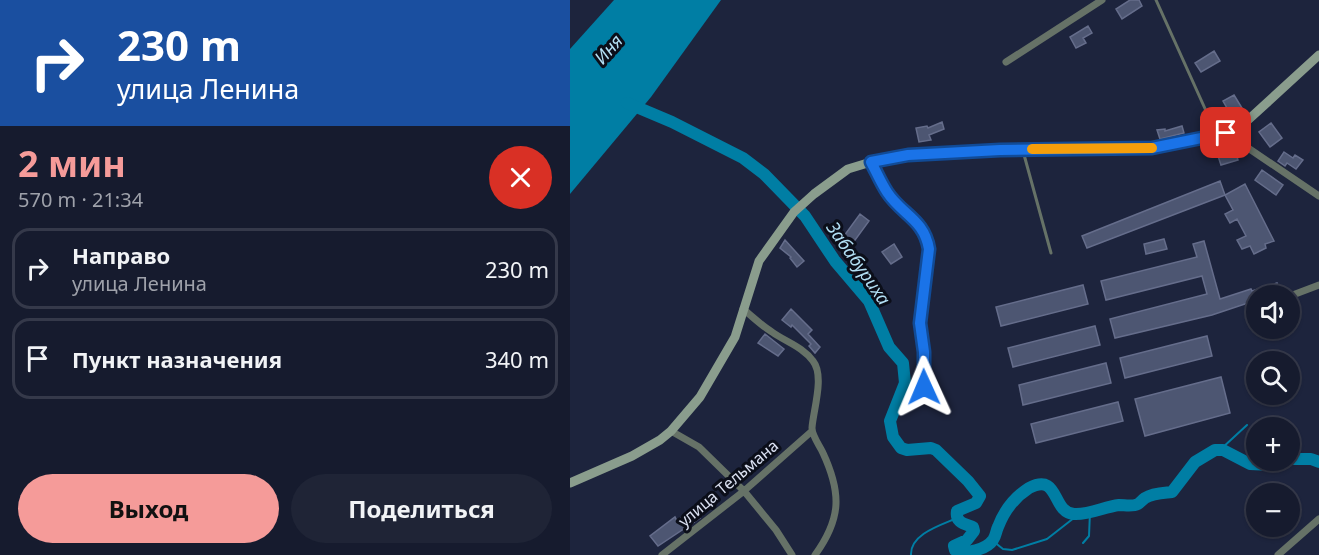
<!DOCTYPE html>
<html lang="ru">
<head>
<meta charset="utf-8">
<style>
  body { margin:0; font-family:"Noto Sans",sans-serif; background:#1f2436; color:#f1f3f6; height:100vh; display:flex; flex-direction:column; font-size:22px; white-space:nowrap }
  * { box-sizing:border-box; margin:0 }
  p { font-size:20px; color:#9ea1aa }
  .icon { flex:none; width:33px; height:33px; fill:none; stroke:currentColor; stroke-width:2; stroke-linecap:round; stroke-linejoin:round }
  .map { position:relative; flex:1; overflow:hidden }
  .drawer { display:flex; flex-direction:column; background:#161b2e; width:570px }
  .drawer>* { flex:none }
  .banner { background:#1a4fa0; color:#fff; overflow:hidden }
  .controls { position:absolute; left:676px; top:285px; display:grid; gap:12px }
  .controls a { display:grid; place-items:center; width:54px; height:54px; border-radius:50%; background:#161b2e; box-shadow:0 2px 4px #0004,0 0 0 2px #35394a; font-size:30px }
  .pin { position:absolute; display:grid; place-items:center; width:51px; height:51px; color:#fff; margin:-26px; border-radius:12px; box-shadow:0 3px 9px #0006 }
  .me { position:absolute; width:66px; margin:-33px; rotate:359deg; stroke-linejoin:round; filter:drop-shadow(0 0 4px #0008) }
  .turn { display:flex; align-items:center; gap:21px; height:126px; padding:0 18px; font-size:27px }
  .turn .icon { width:78px; height:78px; stroke-width:2.5 }
  .turn b { display:block; font-size:42px; line-height:51px }
  .round { display:grid; place-items:center; flex:none; width:63px; height:63px; border-radius:32px; background:#1f2436 }
  .overview { display:flex; align-items:center; justify-content:space-between; height:102px; padding:0 18px }
  h1 { font-size:36px; font-weight:700; line-height:45px; color:#f59b99 }
  .action { display:flex; gap:12px; margin-top:auto; padding:12px 18px }
  .action a { flex:1; height:69px; border-radius:36px; background:#f59b99; color:#111; font-size:24px; font-weight:700; line-height:69px; text-align:center }
  .action a+a { background:#1f2436; color:#f1f3f6 }
  ul { padding:0; list-style:none }
  li { display:flex; align-items:center; gap:18px; height:81px; margin:0 12px 9px; padding:0 6px; border:3px solid #35394a; border-radius:18px }
  li div { flex:1 }
  li b { display:block; font-size:22px }
  li em { font-style:normal }
  main { display:flex; flex:1; min-height:0 }
  .map>svg:first-child { display:block }
  .water { fill:#007ea4 }
  .lines { fill:none; stroke-linecap:round; stroke-linejoin:round }
  .stream { stroke:#007ea4; stroke-width:2 }
  .river { stroke:#007ea4; stroke-width:12 }
  .building { fill:#4d5672; stroke:#656d8b; stroke-width:1.5 }
  .service { stroke:#667267; stroke-width:3 }
  .minor { stroke:#667267; stroke-width:7 }
  .secondary { stroke:#8a9d8d; stroke-width:9 }
  .route-casing { stroke:#114b97; stroke-width:15 }
  .route { stroke:#1a73e8; stroke-width:10 }
  .slow { stroke:#f59e0b; stroke-width:10 }
  .labels { text-anchor:middle; dominant-baseline:central; stroke-width:6; stroke-linejoin:round; paint-order:stroke }
  .street-label { font-size:16px; fill:#dbe1f2; stroke:#0b0e19 }
  .water-label { font-size:18px; font-style:italic; fill:#b2dff4; stroke:#0b0e19 }
</style>
</head>
<body>
<main>
<section class="drawer">
<div class="banner">
<div class="turn"><svg class="icon" aria-label="right" viewBox="0 0 24 24"><path d="M7 20v-9h11M14 6l5 5-5 5"/></svg><div><b>230 m</b>улица Ленина</div></div>
</div>
<div class="overview"><div><h1>2 мин</h1><p>570 m · 21:34</p></div><a class="round" style="background:#d93025;color:#fff"><svg class="icon" aria-label="close" viewBox="0 0 24 24"><path d="M6 6l12 12M18 6L6 18"/></svg></a></div>
<ul>
<li><svg class="icon" aria-label="right" viewBox="0 0 24 24"><path d="M7 20v-9h11M14 6l5 5-5 5"/></svg><div><b>Направо</b><p>улица Ленина</p></div><em>230 m</em></li>
<li><svg class="icon" aria-label="arrive" viewBox="0 0 24 24"><path d="M6 21V4h12l-3 4 3 4H6"/></svg><div><b>Пункт назначения</b></div><em>340 m</em></li>
</ul>
<div class="action"><a>Выход</a><a>Поделиться</a></div>
</section>
<div class="map">
<svg width="749" height="555" viewBox="0 0 749 555">
  <rect width="100%" height="100%" fill="#1d243d"/>
  <!-- water -->
  <path class="water" d="M44,0H151L81,97L0,194V49Z"/>
  <g class="lines">
    <!-- stream -->
    <path class="stream" d="M651,449L677,425
      M423,541L433,549L442,550L477,539L509,514
      M513,543L519,536L520,512
      M341,555C340,534 371,525 387,518"/>
    <!-- river -->
    <path class="river" d="M57,103L102,122L173,158L194,174L235,216L265,261L299,301L319,347L333,363L335,383L320,421L323,437L331,448L337,450L361,448L366,450L398,481L410,496L406,503L387,511C385,523 395,524 403,527L404,531L397,540L384,546L385,550C396,554 416,550 423,540C426,536 426,531 428,527C434,511 445,497 459,488C490,472 481,512 504,514C519,515 534,507 549,505C555,505 562,507 568,504C570,503 572,500 575,498C583,493 593,493 602,492L625,462L645,450H653L680,464L701,465L714,460
      M720,459H741L749,462"/>
  </g>
  <!-- building -->
  <path class="building" d="M560,0H569L572,6L552,19L546,9Z
    M518,26L522,33L513,38L516,43L506,48L500,37Z
    M644,51L650,61L631,72L625,63Z
    M664,95L672,108L661,115L653,101Z
    M372,122L374,129L359,135L361,140L349,142L346,128L357,126L358,128Z
    M701,123L712,138L700,147L689,132Z
    M612,126L614,133L590,139L587,130L595,129V131Z
    M664,147L668,160L651,165L647,153Z
    M714,152L723,158L725,155L733,160L726,169L717,163L715,166L708,161Z
    M692,170L713,185L706,195L685,180Z
    M650,181L655,195L517,248L512,236Z
    M675,184L704,241L695,244L696,248L684,254L680,246L672,249L667,240L676,236L667,219L660,223L655,214L663,210L655,195Z
    M290,214L299,221L280,247L271,240Z
    M594,239L597,249L576,254L574,244Z
    M215,240L234,261L227,267L220,258L221,257L210,248Z
    M634,241L650,299L681,289L682,291L707,283L710,294L687,296V300L642,315L545,338L540,319L637,294L632,276L536,300L531,281L627,257L623,244Z
    M324,244L332,257L321,264L312,252Z
    M513,285L518,304L431,326L426,307Z
    M221,309L242,330L238,334L250,347L245,353L239,346L241,344L222,325L221,327L212,320Z
    M525,326L530,345L443,367L438,348Z
    M195,334L214,349L208,356L188,343Z
    M637,336L642,356L555,378L550,358Z
    M536,363L541,383L453,405L449,385Z
    M651,377L660,413L575,436L565,399Z
    M548,402L553,421L466,443L461,424Z
    M122,509L130,518L88,546L80,536L105,517L107,521Z"/>
  <g class="lines">
    <!-- service -->
    <path class="service" d="M586,0L646,133
      M453,151L481,253
      M302,163C307,173 311,184 317,193C333,215 355,219 359,249L350,323L354,352V387"/>
    <!-- minor -->
    <path class="minor" d="M436,62L532,0
      M656,133L749,196
      M720,296L749,285
      M173,309C183,317 192,326 202,332C216,342 233,347 243,361C255,376 243,411 242,428C242,436 250,446 253,453C272,494 271,519 245,555
      M101,431L129,447L174,491L206,530L222,555
      M92,555L174,491L242,431
      M708,555L749,519"/>
    <!-- secondary -->
    <path class="secondary" d="M0,483L62,456L90,440L101,431L130,397L165,337L189,261L224,212L244,194L278,169L301,162L337,155L453,149L582,148L656,133L678,120L749,55"/>
  </g>
  <g class="lines">
    <!-- route casing -->
    <g class="route-casing">
      <path id="route" d="M354,387V352L350,323L359,249C354,219 332,215 317,192C311,183 306,171 301,162L338,155L430,150L582,148L656,133"/>
    </g>
    <!-- route -->
    <use href="#route" class="route"/>
    <!-- slow -->
    <path class="slow" d="M462,149L582,148"/>
  </g>
  <g class="labels">
    <!-- street labels -->
    <g class="street-label">
      <text transform="translate(158 483) rotate(-40)">улица Тельмана</text>
    </g>
    <!-- water labels -->
    <g class="water-label">
      <text transform="translate(38 49) rotate(-49)">Иня</text>
      <text transform="translate(289 263) rotate(55)">Забабуриха</text>
    </g>
  </g>
</svg>
<div class="controls">
<a><svg class="icon" aria-label="sound" viewBox="0 0 24 24"><path d="M4 9h4l5-4v14l-5-4H4zM17 9q2 3 0 6"/></svg></a>
<a><svg class="icon" aria-label="search" viewBox="0 0 24 24"><circle cx="10" cy="10" r="6"/><path d="M15 15l6 6"/></svg></a>
<a>+</a>
<a>−</a>
</div>
<div class="pin" style="left:656px;top:133px;background:#d93025"><svg class="icon" aria-label="arrive" viewBox="0 0 24 24"><path d="M6 21V4h12l-3 4 3 4H6"/></svg></div>
<svg class="me" style="left:354px;top:387px" viewBox="-20 -20 40 40"><path d="M0-17L14 15 0 8-14 15z" fill="#1a73e8" stroke="#fff" stroke-width="4"/></svg>
</div>
</main>
</body>
</html>
